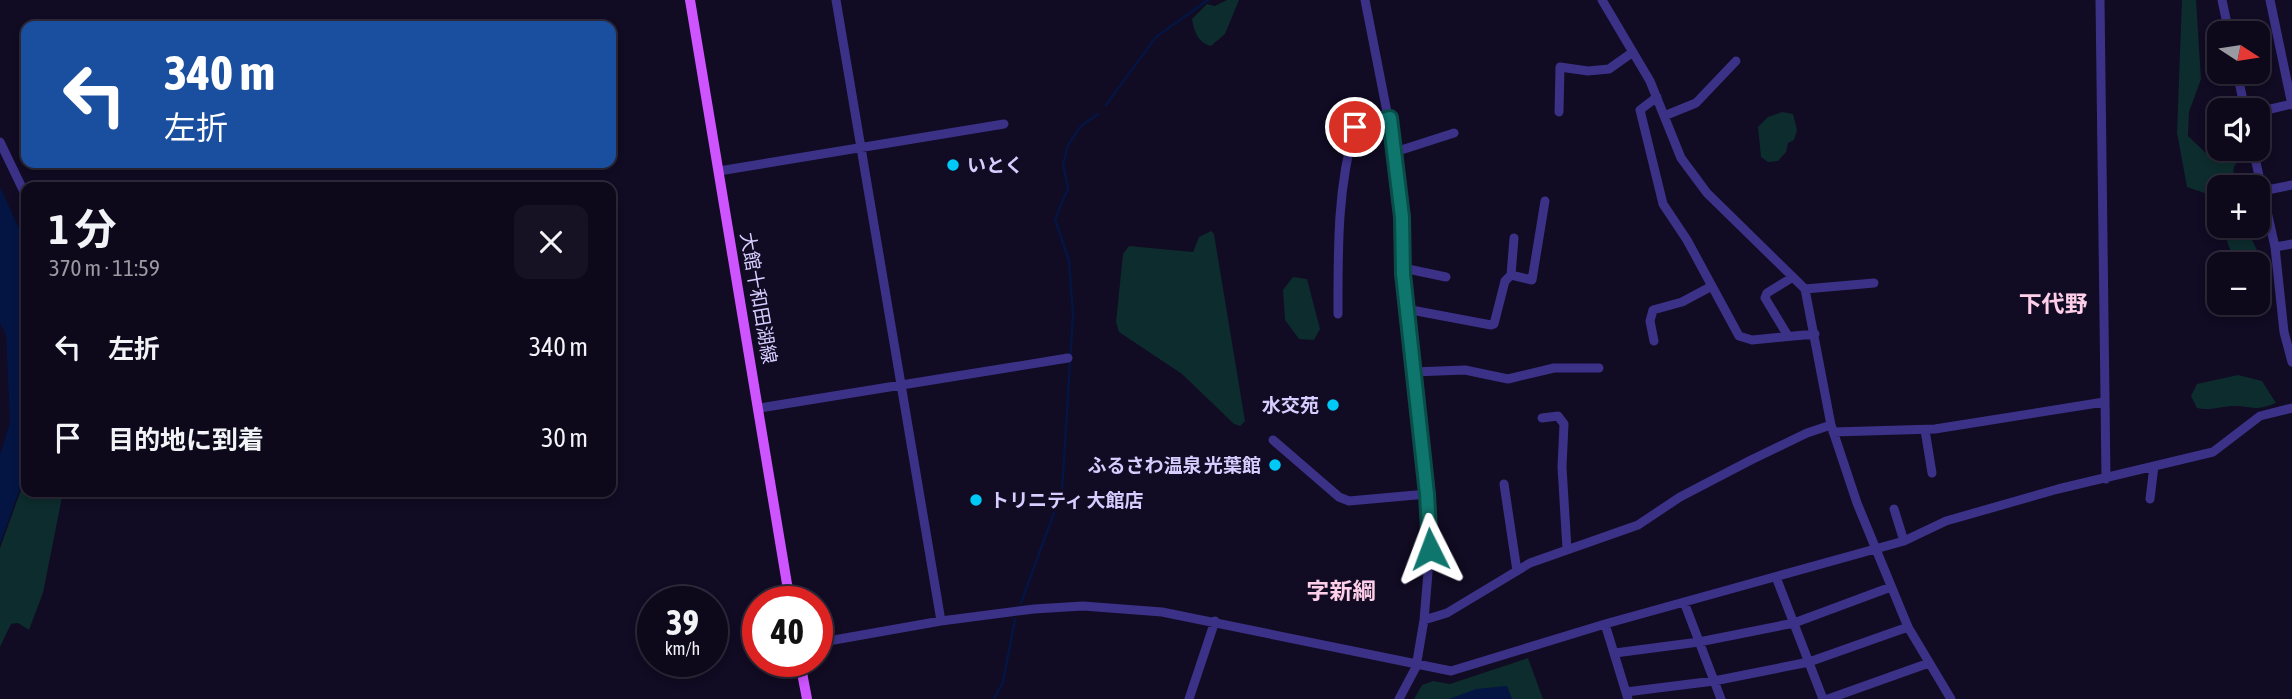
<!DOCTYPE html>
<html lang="ja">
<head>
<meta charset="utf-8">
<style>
  body { margin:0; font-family:"Asap Condensed","Noto Sans JP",sans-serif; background:#161123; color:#f1f3f6; height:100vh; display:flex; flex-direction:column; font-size:26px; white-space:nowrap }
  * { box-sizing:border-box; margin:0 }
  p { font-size:23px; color:#9a9aa2 }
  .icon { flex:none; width:38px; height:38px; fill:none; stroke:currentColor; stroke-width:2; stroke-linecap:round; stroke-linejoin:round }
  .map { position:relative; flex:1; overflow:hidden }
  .drawer { position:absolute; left:21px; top:182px; width:595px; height:315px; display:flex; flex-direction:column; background:#0d081a; border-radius:14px; box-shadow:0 4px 10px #0003,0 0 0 2px #2d2939 }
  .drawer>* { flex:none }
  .top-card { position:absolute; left:21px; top:21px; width:595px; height:147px; border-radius:14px; box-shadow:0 4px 10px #0003,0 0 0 2px #2d2939; background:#1a4fa0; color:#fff; overflow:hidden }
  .needle { width:46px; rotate:102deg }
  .controls { position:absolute; left:2207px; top:21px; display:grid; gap:14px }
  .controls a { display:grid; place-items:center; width:63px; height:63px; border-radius:14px; background:#0d081a; box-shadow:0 4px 10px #0003,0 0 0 2px #2d2939; font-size:35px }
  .speed { position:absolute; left:637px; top:586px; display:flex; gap:14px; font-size:35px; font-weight:700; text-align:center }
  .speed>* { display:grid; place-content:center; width:91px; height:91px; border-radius:50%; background:#0d081a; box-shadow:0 4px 10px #0003,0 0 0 2px #2d2939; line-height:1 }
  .speed small { font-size:18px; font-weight:400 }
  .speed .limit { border:10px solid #d22; background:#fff; color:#111 }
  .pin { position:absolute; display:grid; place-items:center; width:60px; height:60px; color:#fff; margin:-30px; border:4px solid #fff; border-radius:50%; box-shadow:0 2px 7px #0007 }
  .me { position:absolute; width:77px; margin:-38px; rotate:357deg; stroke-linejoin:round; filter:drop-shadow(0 0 5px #0008) }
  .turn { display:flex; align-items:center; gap:24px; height:147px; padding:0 28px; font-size:32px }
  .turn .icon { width:91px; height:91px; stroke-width:2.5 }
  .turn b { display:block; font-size:49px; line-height:60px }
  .round { display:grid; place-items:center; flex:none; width:74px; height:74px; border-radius:14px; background:#161123 }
  .headline { display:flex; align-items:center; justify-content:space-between; height:119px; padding:0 28px }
  h1 { font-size:42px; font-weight:700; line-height:52px }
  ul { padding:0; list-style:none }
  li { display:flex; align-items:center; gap:21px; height:91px; padding:0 28px }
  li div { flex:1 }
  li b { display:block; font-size:26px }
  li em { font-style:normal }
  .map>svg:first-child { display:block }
  .green { fill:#0d2c2d }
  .water { fill:#041543 }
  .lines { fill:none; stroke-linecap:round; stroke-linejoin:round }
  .stream { stroke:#041543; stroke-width:2.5 }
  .minor { stroke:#3b3187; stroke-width:9 }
  .major { stroke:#ce54ff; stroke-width:10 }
  .route-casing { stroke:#0a4d48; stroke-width:18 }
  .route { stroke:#0f766e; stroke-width:12 }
  .poi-dot { fill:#00c9f8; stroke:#110b23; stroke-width:2.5 }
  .labels { text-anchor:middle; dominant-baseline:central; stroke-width:7; stroke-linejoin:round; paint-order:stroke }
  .poi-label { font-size:19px; font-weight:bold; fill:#d7cdff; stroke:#110b23; text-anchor:start }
  .street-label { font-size:19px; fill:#d7cdff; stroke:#110b23 }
  .quarter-label { font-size:23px; font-weight:bold; fill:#ffcfe9; stroke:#110b23 }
</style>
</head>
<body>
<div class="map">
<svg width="2292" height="699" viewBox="0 0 2292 699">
  <rect width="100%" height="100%" fill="#110b23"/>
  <!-- green -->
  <path class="green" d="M1227,0H1239L1225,34L1211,46C1198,43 1194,31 1192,19L1207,4L1215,6Z
    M2182,0H2196L2201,79L2189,112L2188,136L2206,153L2245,149L2234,167L2232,187H2219V198L2187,187L2177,133Z
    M1782,112L1793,114L1797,130L1794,140L1788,143L1786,152L1778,161L1768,162L1761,157L1758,127L1768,117Z
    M2226,226H2245L2259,254L2261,273L2272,304L2270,310L2261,313L2253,304L2258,303V264H2235L2227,241Z
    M1211,231L1214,234L1245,421L1240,426L1234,424L1182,374L1119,332L1116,322L1123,254L1129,246L1193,252L1199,237Z
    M1293,277L1307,279L1320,329L1314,340L1299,339L1285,320L1283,290Z
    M2238,375L2262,381L2276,403C2253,412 2253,406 2232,406C2219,407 2210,411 2197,408L2191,396L2197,384Z
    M26,476V492H63L43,593L29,630L18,623L11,624L0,647V548Z
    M1528,658L1543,699H1414L1422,685L1433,681L1450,684Z"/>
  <!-- water -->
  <path class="water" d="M0,187L26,243V472L0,544V455L10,422L6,335L0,323Z
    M1507,686L1512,699H1449L1476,689Z"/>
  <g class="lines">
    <!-- stream -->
    <path class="stream" d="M1106,105L1156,37L1208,0
      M1021,603L1062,491L1073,314L1069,261L1055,219L1068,188L1063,164L1068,145L1081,126L1098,114
      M994,699L1003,682L1015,619"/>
    <!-- minor -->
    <path class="minor" d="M836,0L941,621
      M1365,0L1397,163L1406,309L1427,494L1430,549L1424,620L1416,667L1399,699
      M1602,0L1650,81L1681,158L1707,193L1805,289L1831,425L1857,503L1908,627L1951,699
      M2100,0L2106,479
      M2222,0L2229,33
      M2270,0L2292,105
      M2237,72L2245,110
      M1657,97L1640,110L1663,204L1687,240L1739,336L1752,340L1815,334
      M1559,112L1560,67L1588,71L1609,69L1633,52
      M2258,112L2292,104
      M1664,116L1696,103L1736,61
      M0,142L26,196
      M2253,149L2275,247L2292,244
      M1395,152L1454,133
      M719,171L1004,124
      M2262,191L2292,185
      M1514,238L1511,275L1532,280L1545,201
      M2275,247L2284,332L2292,362
      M1403,268L1446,277
      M1805,289L1874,283
      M1406,309L1491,325L1494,324L1505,281L1511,275
      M1338,314C1338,250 1337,189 1355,127L1389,118
      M1788,336L1765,298L1767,293L1793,277
      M1654,341L1650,321L1653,310L1682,302L1712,286
      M1413,372L1465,370L1508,379L1554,368H1599
      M760,408L1068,358
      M1542,418L1558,416L1564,424L1562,467L1567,549
      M1925,430L1932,473
      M1833,432L1935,429L2104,402
      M1273,440L1339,497L1349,501L1427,494
      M1504,484L1517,571
      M2150,499L2154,466
      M1894,509L1904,541
      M1776,577L1823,699
      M1684,602L1721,699
      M1424,620L1447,613L1530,563L1638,525L1680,497L1751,460L1807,433L1831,425
      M1605,624L1628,699
      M817,643L941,621L1034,609L1083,606L1162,612L1451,671L1605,624L1904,541L1946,521L2058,489L2213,452L2260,416L2292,408
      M1615,653L1699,642L1794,623L1891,587
      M1626,692L1714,681L1809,662L1908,627
      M1189,699L1215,621
      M1828,699L1929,663"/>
    <!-- major -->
    <path class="major" d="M690,0L790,602
      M800,662L807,699"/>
  </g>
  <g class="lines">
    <!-- route casing -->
    <g class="route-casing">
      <path id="route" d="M1355,127L1390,118L1402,217L1403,274L1427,494L1430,549"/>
    </g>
    <!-- route -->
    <use href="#route" class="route"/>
  </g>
  <!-- markers -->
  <g class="poi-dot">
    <circle cx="953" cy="165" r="7"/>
    <circle cx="1333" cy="405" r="7"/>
    <circle cx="1275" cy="465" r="7"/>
    <circle cx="976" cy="500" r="7"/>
  </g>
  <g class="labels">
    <!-- poi labels -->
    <g class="poi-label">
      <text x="967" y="165">いとく</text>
      <text x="1319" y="405" text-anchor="end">水交苑</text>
      <text x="1261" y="465" text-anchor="end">ふるさわ温泉 光葉館</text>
      <text x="990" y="500">トリニティ 大館店</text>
    </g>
    <!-- street labels -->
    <g class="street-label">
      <text transform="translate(759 298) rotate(80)">大館十和田湖線</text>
    </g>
    <!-- quarter labels -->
    <g class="quarter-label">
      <text x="2053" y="304">下代野</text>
      <text x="1341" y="591">字新綱</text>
    </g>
  </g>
</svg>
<div class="controls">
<a><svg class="needle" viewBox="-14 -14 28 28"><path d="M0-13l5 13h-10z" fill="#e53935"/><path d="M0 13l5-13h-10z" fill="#9a9aa2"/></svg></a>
<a><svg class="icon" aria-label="sound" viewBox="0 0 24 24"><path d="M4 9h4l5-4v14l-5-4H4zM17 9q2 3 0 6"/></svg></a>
<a>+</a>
<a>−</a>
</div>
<div class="speed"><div>39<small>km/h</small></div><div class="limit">40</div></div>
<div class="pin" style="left:1355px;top:127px;background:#d93025"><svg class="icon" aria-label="arrive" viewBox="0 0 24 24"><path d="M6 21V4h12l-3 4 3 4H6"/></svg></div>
<svg class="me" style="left:1430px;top:549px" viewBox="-20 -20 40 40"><path d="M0-17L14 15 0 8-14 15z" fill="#0f766e" stroke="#fff" stroke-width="4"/></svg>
<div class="top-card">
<div class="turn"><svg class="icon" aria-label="left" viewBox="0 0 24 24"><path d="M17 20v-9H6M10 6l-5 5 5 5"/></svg><div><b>340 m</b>左折</div></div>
</div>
<section class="drawer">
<div class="headline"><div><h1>1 分</h1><p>370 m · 11:59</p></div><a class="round"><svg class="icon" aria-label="close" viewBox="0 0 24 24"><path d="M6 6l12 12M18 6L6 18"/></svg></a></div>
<ul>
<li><svg class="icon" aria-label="left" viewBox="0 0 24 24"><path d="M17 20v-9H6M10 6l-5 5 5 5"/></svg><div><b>左折</b></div><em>340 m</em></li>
<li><svg class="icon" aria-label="arrive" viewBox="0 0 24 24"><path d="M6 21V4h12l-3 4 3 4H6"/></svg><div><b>目的地に到着</b></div><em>30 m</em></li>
</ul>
</section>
</div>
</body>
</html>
